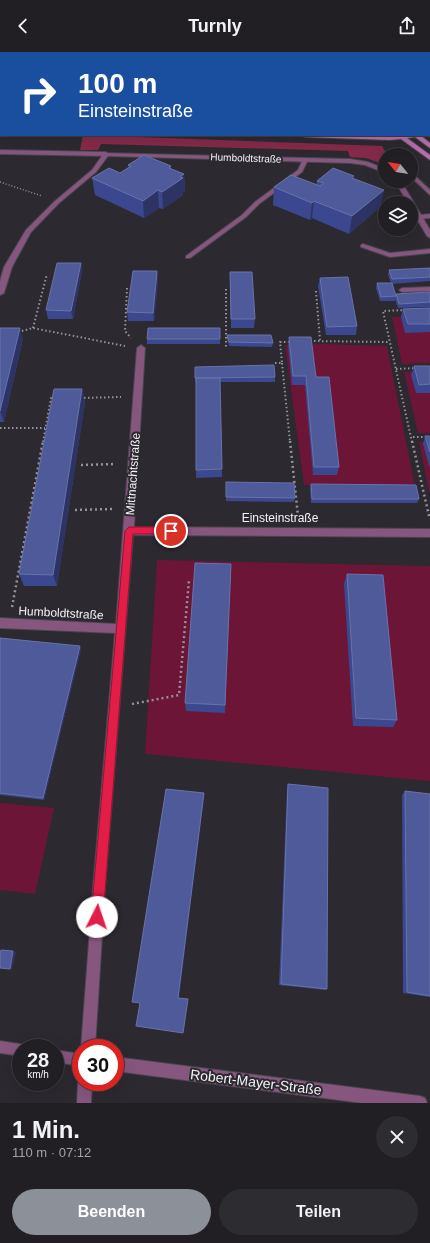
<!DOCTYPE html>
<html lang="de">
<head>
<meta charset="utf-8">
<style>
  body { margin:0; font-family:Arial,sans-serif; background:#2d2c31; color:#f1f3f6; height:100vh; display:flex; flex-direction:column; font-size:15px; white-space:nowrap }
  * { box-sizing:border-box; margin:0 }
  p { font-size:13px; color:#a2a2a6 }
  .icon { flex:none; width:22px; height:22px; fill:none; stroke:currentColor; stroke-width:2; stroke-linecap:round; stroke-linejoin:round }
  .map { position:relative; height:1051px; overflow:hidden }
  .sheet { display:flex; flex-direction:column; background:#211f24; flex:1 }
  .sheet>* { flex:none }
  .hud { position:absolute; left:0px; top:0px; width:430px; height:84px; box-shadow:0 4px 16px #0002,0 0 0 1px #3e3d41; background:#1a4fa0; color:#fff; overflow:hidden }
  .needle { width:26px; rotate:300deg }
  .controls { position:absolute; left:378px; top:96px; display:grid; gap:8px }
  .controls a { display:grid; place-items:center; width:40px; height:40px; border-radius:50%; background:#211f24; box-shadow:0 4px 16px #0002,0 0 0 1px #3e3d41; font-size:20px }
  .speed { position:absolute; left:12px; top:987px; display:flex; gap:8px; font-size:20px; font-weight:700; text-align:center }
  .speed>* { display:grid; place-content:center; width:52px; height:52px; border-radius:50%; background:#211f24; box-shadow:0 4px 16px #0002,0 0 0 1px #3e3d41; line-height:1 }
  .speed small { font-size:10px; font-weight:400 }
  .speed .limit { border:6px solid #d22; background:#fff; color:#111 }
  .pin { position:absolute; display:grid; place-items:center; width:34px; height:34px; color:#fff; margin:-17px; border:2px solid #fff; border-radius:50%; box-shadow:0 1px 4px #0007 }
  .me { position:absolute; width:44px; margin:-22px; rotate:4deg; stroke-linejoin:round; filter:drop-shadow(0 0 3px #0008) }
  .turn { display:flex; align-items:center; gap:14px; height:84px; padding:0 12px; font-size:18px }
  .turn .icon { width:52px; height:52px; stroke-width:2.5 }
  .turn b { display:block; font-size:28px; line-height:34px }
  .round { display:grid; place-items:center; flex:none; width:42px; height:42px; border-radius:21px; background:#2d2c31 }
  .overview { display:flex; align-items:center; justify-content:space-between; height:68px; padding:0 12px }
  h1 { font-size:24px; font-weight:800; line-height:30px }
  .cta { display:flex; gap:8px; margin-top:auto; padding:8px 12px }
  .cta a { flex:1; height:46px; border-radius:24px; background:#8c9099; color:#fff; font-size:16px; font-weight:800; line-height:46px; text-align:center }
  .cta a+a { background:#2d2c31; color:#f1f3f6 }
  header { display:flex; justify-content:space-between; align-items:center; height:52px; padding:0 12px; background:#211f24; font-size:18px; font-weight:800 }
  .map>svg:first-child { display:block }
  .green { fill:#6d1537 }
  .forest { fill:#862a4a }
  .lines { fill:none; stroke-linecap:round; stroke-linejoin:round }
  .service-casing { stroke:#48454c; stroke-width:2 }
  .minor-casing { stroke:#48454c; stroke-width:2 }
  .tertiary-casing { stroke:#48454c; stroke-width:2 }
  .secondary-casing { stroke:#48454c; stroke-width:2 }
  .path-far2 { stroke:#969399; stroke-width:1.5; stroke-dasharray:1 2; stroke-linecap:butt }
  .path-far1 { stroke:#969399; stroke-width:2; stroke-dasharray:1.5 2.5; stroke-linecap:butt }
  .path { stroke:#969399; stroke-width:2.5; stroke-dasharray:2 3; stroke-linecap:butt }
  .service { fill:#86567f; fill-rule:evenodd }
  .minor { fill:#86567f; fill-rule:evenodd }
  .tertiary { fill:#86567f; fill-rule:evenodd }
  .secondary { fill:#b96dae; fill-rule:evenodd }
  .wall { fill:#3b488f }
  .shaded-wall { fill:#2d3464 }
  .building { fill:#4f5a9a; stroke:#6972a9 }
  .route { fill:#e11d48; stroke:#92132f }
  .labels { text-anchor:middle; dominant-baseline:central; stroke-width:4; stroke-linejoin:round; paint-order:stroke }
  .far-street-label { font-size:10px; fill:#f4f2f7; stroke:#2c2930 }
  .street-label { font-size:12px; fill:#f4f2f7; stroke:#2c2930 }
  .near-street-label { font-size:14px; fill:#f4f2f7; stroke:#2c2930 }
</style>
</head>
<body>
<header><svg class="icon" aria-label="back" viewBox="0 0 24 24"><path d="M15 5l-7 7 7 7"/></svg>Turnly<svg class="icon" aria-label="share" viewBox="0 0 24 24"><path d="M12 15V3M7 8l5-5 5 5M5 13v7h14v-7"/></svg></header>
<div class="map">
<svg width="430" height="1051" viewBox="0 0 430 1051">
  <rect width="100%" height="100%" fill="#2c2930"/>
  <!-- green -->
  <path class="green" d="M430,264V311L402,312L392,265Z
    M321,292L387,294L415,435L304,433L285,293Z
    M404,320H430V381H418Z
    M419,390H430V444Z
    M157,508L430,514V729L145,702Z
    M0,751L54,756L35,842L0,838Z"/>
  <!-- forest -->
  <path class="forest" d="M83,83L382,94L387,103H385V113L366,106L350,105L348,99L101,92L98,98H80Z"/>
  <g class="lines">
    <!-- service casing -->
    <g class="service-casing">
      <path id="service" d="M0,98L106,100L109,102L106,104L0,102Z
        M303,107L308,108L302,120L259,152L246,165L190,206H186V204L242,163L255,150L298,118Z
        M411,120L430,138V143L411,125Z
        M430,162V166L419,167L416,165L419,163Z
        M363,192L390,201L430,197V201L390,205L361,195V193Z
        M430,235V239L402,240L399,238L402,236Z
        M0,989L26,993L27,996H21V1004L0,1001Z
        M55,998L81,1002V1014L55,1010Z"/>
    </g>
    <!-- minor casing -->
    <g class="minor-casing">
      <path id="minor" d="M104,101L350,107L368,110L385,117V121L365,113L350,111L108,104L96,120L59,151L31,180L12,215L4,241L0,243V229L4,215L26,178L55,149L92,118Z
        M395,129H401L430,178V186L427,184L411,157V151H408Z
        M141,293L145,296L134,475L430,477V485L133,483L105,836L95,996H81L93,836L115,581L0,576V566L116,572L137,296Z
        M115,1005L420,1044L425,1046L427,1051H362L115,1019Z
        M81,1024V1030H92L91,1051H77L78,1030Z"/>
    </g>
    <!-- tertiary casing -->
    <g class="tertiary-casing">
      <path id="tertiary" d="M430,25V29L429,30V26Z
        M0,74H1V78H0Z"/>
    </g>
    <!-- secondary casing -->
    <g class="secondary-casing">
      <path id="secondary" d="M126,0H132L125,1Z
        M140,0H146L139,1Z
        M300,0H306L307,1H301Z
        M313,0H319L320,1H314Z
        M343,0H349L350,1H344Z
        M429,23H430V27H429Z
        M302,83L390,84L420,83L430,91V96L415,85L407,86L430,103V108L401,87L390,88L305,85Z"/>
    </g>
    <!-- path-far2 -->
    <path class="path-far2" d="M123,83H145
      M0,130L42,144"/>
    <!-- path-far1 -->
    <path class="path-far1" d="M127,236L125,279L131,286
      M226,237V296
      M316,239L320,288
      M406,258L383,259L412,390
      M33,276L47,222
      M18,280L33,276L125,294
      M310,289L389,290
      M275,311H282L280,290H291
      M282,311L290,390
      M396,317L416,316
      M80,346L121,345
      M0,376H45
      M413,385H430
      M43,390L51,346H55"/>
    <!-- path -->
    <path class="path" d="M290,389L298,464
      M412,389L429,464
      M81,413L116,412
      M75,458L112,457
      M12,555L43,389
      M132,652L179,643L189,528"/>
    <!-- service -->
    <use href="#service" class="service"/>
    <!-- minor -->
    <use href="#minor" class="minor"/>
    <!-- tertiary -->
    <use href="#tertiary" class="tertiary"/>
    <!-- secondary -->
    <use href="#secondary" class="secondary"/>
  </g>
  <!-- wall -->
  <path class="wall" d="M128,113L171,114V117L184,122L185,139L183,140V143L163,157L159,156L144,166L95,143L92,126L120,121L129,115Z
    M353,127L384,138L380,155L349,182L312,166L310,168L273,153L274,135L316,133L317,129Z
    M81,211L82,219L73,267H48L46,258Z
    M430,216V229L392,232L396,244V242L430,240V255L398,256L395,247V249H380L376,236L377,231H391L388,223L389,218Z
    M157,219L158,228L154,269H128L127,260Z
    M230,220L255,267L254,276H231Z
    M320,226L357,274L356,283H326L318,234Z
    M430,256V280L405,281L401,265L403,257Z
    M0,276L23,287L4,370H0Z
    M220,276V292H147V287Z
    M227,283L273,291L272,295L229,294L227,287Z
    M289,285L316,325L339,415L337,423H313L305,333H292L288,294Z
    M414,314H430V341H416L411,323Z
    M195,315L275,325V330H220L222,425L196,426V330H195Z
    M82,337L85,350L57,534H24L19,522Z
    M425,384H430V414H429L423,392Z
    M226,430L295,446L294,450L226,449Z
    M311,432L419,447L417,451H311L310,436Z
    M231,512L225,661L186,659L185,651Z
    M347,522L397,668L393,675L353,674L344,532Z
    M0,586L81,597L44,748L0,743Z
    M288,732L327,937L325,938L279,933L287,737Z
    M405,739L430,742V945L403,941L402,743Z"/>
  <!-- shaded-wall -->
  <path class="shaded-wall" d="M184,122L185,139L183,140V143L163,157L162,140Z
    M158,138L159,156L144,166L143,149Z
    M384,138L380,155L349,182L352,164Z
    M314,149L312,166L310,168L312,151Z
    M81,211L82,219L73,267L71,259Z
    M157,219L158,228L154,269L153,261Z
    M20,276L23,287L4,370L0,359Z
    M82,337L85,350L57,534L53,523Z
    M80,594L81,597L44,748L43,746Z
    M204,741V746L179,947L178,946Z
    M13,899L16,900L12,918L10,917Z
    M188,947V948L184,981H183Z"/>
  <!-- building -->
  <path class="building" d="M144,103L171,114L169,116L184,122L180,125L183,126L162,140L158,138L143,149L92,126L109,116L120,121L131,114L128,113Z
    M333,116L354,124L352,126L384,138L352,164L314,149L312,151L274,135L291,123L320,134L324,131L317,129Z
    M57,211H81L71,259L46,258Z
    M430,216V225L392,227L389,218Z
    M133,219H157L153,261L127,260Z
    M230,220H252L255,267H231Z
    M348,225L357,274L327,275L320,226Z
    M377,231H392L396,244L381,245Z
    M430,240V250L399,252L396,242Z
    M430,256V272H408L403,257Z
    M0,276H20L0,359Z
    M148,276H220V287H147Z
    M227,283H271L273,291L229,290Z
    M289,285H311L316,325H329L339,415H314L306,324H293Z
    M274,313L275,325L195,326V315Z
    M414,314H430V332L419,333Z
    M196,326H220L222,417L196,418Z
    M54,337H82L53,523L19,522Z
    M425,384H430V400Z
    M226,430L294,431L295,446L226,445Z
    M311,432L416,433L419,447H312Z
    M195,511L231,512L225,653L185,651Z
    M347,522L383,523L397,668L356,666Z
    M0,586L80,594L43,746L0,741Z
    M288,732L328,736L327,937L281,932Z
    M166,737L204,741L178,946L188,947L183,981L136,974L140,951L132,950Z
    M405,739L430,742V944L407,940Z
    M1,898L13,899L10,917L0,916V902Z"/>
  <!-- route -->
  <path class="route" d="M129,475H171L175,479L171,482H133L103,865L102,869L97,871L93,869L91,865L125,479Z"/>
  <g class="labels">
    <!-- far-street labels -->
    <g class="far-street-label">
      <text transform="translate(246 106) rotate(2)">Humboldtstraße</text>
    </g>
    <!-- street labels -->
    <g class="street-label">
      <text transform="translate(133 422) rotate(-86)">Mittnachtstraße</text>
      <text x="280" y="466">Einsteinstraße</text>
      <text transform="translate(61 561) rotate(3)">Humboldtstraße</text>
    </g>
    <!-- near-street labels -->
    <g class="near-street-label">
      <text transform="translate(256 1030) rotate(7)">Robert-Mayer-Straße</text>
    </g>
  </g>
</svg>
<div class="controls">
<a><svg class="needle" viewBox="-14 -14 28 28"><path d="M0-13l5 13h-10z" fill="#e53935"/><path d="M0 13l5-13h-10z" fill="#a2a2a6"/></svg></a>
<a><svg class="icon" aria-label="layers" viewBox="0 0 24 24"><path d="M12 4l9 5-9 5-9-5zM3 14l9 5 9-5"/></svg></a>
</div>
<div class="speed"><div>28<small>km/h</small></div><div class="limit">30</div></div>
<div class="pin" style="left:171px;top:479px;background:#d93025"><svg class="icon" aria-label="arrive" viewBox="0 0 24 24"><path d="M6 21V4h12l-3 4 3 4H6"/></svg></div>
<svg class="me" style="left:97px;top:865px" viewBox="-20 -20 40 40"><circle r="19" fill="#fff"/><path d="M0-13L10 11 0 6-10 11z" fill="#e11d48"/></svg>
<div class="hud">
<div class="turn"><svg class="icon" aria-label="right" viewBox="0 0 24 24"><path d="M7 20v-9h11M14 6l5 5-5 5"/></svg><div><b>100 m</b>Einsteinstraße</div></div>
</div>
</div>
<section class="sheet">
<div class="overview"><div><h1>1 Min.</h1><p>110 m · 07:12</p></div><a class="round"><svg class="icon" aria-label="close" viewBox="0 0 24 24"><path d="M6 6l12 12M18 6L6 18"/></svg></a></div>
<div class="cta"><a>Beenden</a><a>Teilen</a></div>
</section>
</body>
</html>
